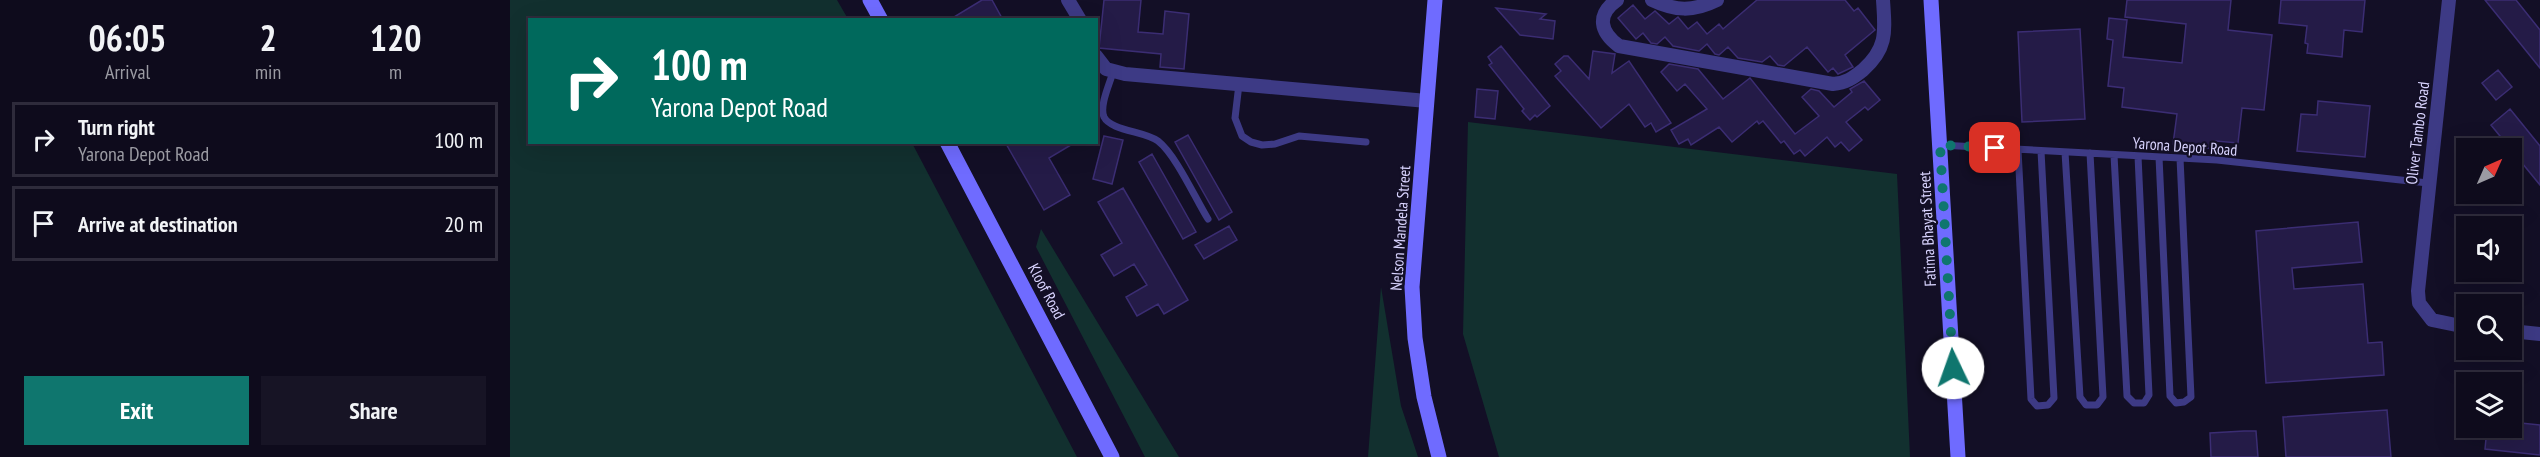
<!DOCTYPE html>
<html lang="en">
<head>
<meta charset="utf-8">
<style>
  body { margin:0; font-family:"PT Sans Narrow",sans-serif; background:#171425; color:#f1f3f6; height:100vh; display:flex; flex-direction:column; font-size:22px; white-space:nowrap }
  * { box-sizing:border-box; margin:0 }
  p { font-size:20px; color:#9b9ba3 }
  .icon { flex:none; width:33px; height:33px; fill:none; stroke:currentColor; stroke-width:2; stroke-linecap:round; stroke-linejoin:round }
  .map { position:relative; flex:1; overflow:hidden }
  .sheet { display:flex; flex-direction:column; background:#0e0b1c; width:510px }
  .sheet>* { flex:none }
  .hud { position:absolute; left:18px; top:18px; width:570px; height:126px; border-radius:0px; box-shadow:0 6px 24px #0002,0 0 0 2px #2e2b3b; background:#00695c; color:#fff; overflow:hidden }
  .needle { width:39px; rotate:45deg }
  .buttons { position:absolute; left:1946px; top:138px; display:grid; gap:12px }
  .buttons a { display:grid; place-items:center; width:66px; height:66px; border-radius:0px; background:#0e0b1c; box-shadow:0 6px 24px #0002,0 0 0 2px #2e2b3b; font-size:30px }
  .pin { position:absolute; display:grid; place-items:center; width:51px; height:51px; color:#fff; margin:-26px; border-radius:12px; box-shadow:0 3px 9px #0006 }
  .me { position:absolute; width:66px; margin:-33px; rotate:357deg; stroke-linejoin:round; filter:drop-shadow(0 0 4px #0008) }
  .turn { display:flex; align-items:center; gap:21px; height:126px; padding:0 24px; font-size:27px }
  .turn .icon { width:78px; height:78px; stroke-width:2.5 }
  .turn b { display:block; font-size:42px; line-height:51px }
  .eta { display:flex; justify-content:space-evenly; align-items:center; height:102px; text-align:center }
  .eta b { font-size:36px; font-weight:800; line-height:42px }
  .action { display:flex; gap:12px; margin-top:auto; padding:12px 24px }
  .action a { flex:1; height:69px; border-radius:0px; background:#0f766e; color:#fff; font-size:24px; font-weight:800; line-height:69px; text-align:center }
  .action a+a { background:#171425; color:#f1f3f6 }
  ul { padding:0; list-style:none }
  li { display:flex; align-items:center; gap:18px; height:75px; margin:0 12px 9px; padding:0 12px; border:3px solid #2e2b3b; border-radius:0px }
  li div { flex:1 }
  li b { display:block; font-size:22px }
  li em { font-style:normal }
  main { display:flex; flex:1; min-height:0 }
  .map>svg:first-child { display:block }
  .green { fill:#12302f }
  .building { fill:#241b47; stroke:#3b2d73; stroke-width:1.5 }
  .lines { fill:none; stroke-linecap:round; stroke-linejoin:round }
  .lane { stroke:#3d3a85; stroke-width:7 }
  .street { stroke:#3d3a85; stroke-width:14 }
  .secondary { stroke:#6f6bff; stroke-width:15 }
  .route { stroke:#0f766e; stroke-width:10; stroke-dasharray:0 18 }
  .labels { text-anchor:middle; dominant-baseline:central; stroke-width:4.5; stroke-linejoin:round; paint-order:stroke }
  .street-label { font-size:16px; fill:#d9d4ff; stroke:#130f26 }
</style>
</head>
<body>
<main>
<section class="sheet">
<div class="eta">
<div><b>06:05</b><p>Arrival</p></div>
<div><b>2</b><p>min</p></div>
<div><b>120</b><p>m</p></div>
</div>
<ul>
<li><svg class="icon" aria-label="right" viewBox="0 0 24 24"><path d="M7 20v-9h11M14 6l5 5-5 5"/></svg><div><b>Turn right</b><p>Yarona Depot Road</p></div><em>100 m</em></li>
<li><svg class="icon" aria-label="arrive" viewBox="0 0 24 24"><path d="M6 21V4h12l-3 4 3 4H6"/></svg><div><b>Arrive at destination</b></div><em>20 m</em></li>
</ul>
<div class="action"><a>Exit</a><a>Share</a></div>
</section>
<div class="map">
<svg width="2030" height="457" viewBox="0 0 2030 457">
  <rect width="100%" height="100%" fill="#130f26"/>
  <!-- green -->
  <path class="green" d="M0,0H327L338,19L20,20V142L402,143L567,457H0Z
    M958,122L1387,174L1400,457H989L953,334Z
    M531,229L669,457H635L526,247Z
    M871,287L891,406L908,457H858Z"/>
  <!-- building -->
  <path class="building" d="M472,0H482L493,20H439Z
    M594,0H631L628,32L653,34L655,11L679,14L674,69L650,67L651,54L589,48Z
    M1247,0H1335L1344,11L1348,8L1365,30L1335,55L1343,67L1328,74L1323,68L1318,72L1297,47L1274,66L1268,65L1260,56L1252,62L1228,58L1218,47L1209,55L1205,54L1197,44L1189,51L1163,46L1155,37L1147,44L1141,43L1133,33L1126,39L1108,18L1123,5L1135,19L1145,11L1159,24L1168,17L1178,29L1187,22L1197,34L1209,24L1213,29Z
    M1617,0H1721L1718,30L1762,35L1754,110L1732,108L1728,143L1706,141L1705,149L1663,144L1667,114L1612,107L1614,88L1598,86L1603,40L1597,39L1599,18L1617,20L1613,57L1672,63L1676,24L1615,17Z
    M1771,0H1855L1852,32L1834,30L1832,57L1797,53L1798,44L1795,43L1797,26L1769,23Z
    M1975,0H2006L2030,30V68Z
    M986,8L1036,14L1030,19L1045,21L1043,39L1010,35Z
    M1570,29L1575,119L1512,122L1508,32Z
    M991,46L1040,106L1027,117L1025,115L1020,120L1012,111L1014,109L979,65L982,63L978,57Z
    M1083,51L1105,54L1102,73L1119,61L1161,123L1146,132L1141,123L1135,127L1119,104L1091,128L1045,76L1051,71L1045,64L1054,56H1058L1079,79Z
    M1159,64L1188,69L1213,99L1240,78L1285,134L1309,116L1292,97L1301,89L1309,91L1324,107L1342,92L1340,89L1354,81L1370,100L1358,110L1355,107L1336,122L1352,140L1339,151L1331,142L1325,147L1317,137L1295,156L1290,150L1284,154L1274,141L1271,143L1253,121L1249,124L1247,121L1222,142L1209,127L1181,145L1178,139L1169,144L1161,130L1197,109L1175,84L1167,91L1151,72Z
    M1988,70L2002,87L1986,100L1972,83Z
    M967,89L988,91L985,119L965,117Z
    M1808,101L1860,106L1855,157L1787,151L1791,114L1807,115Z
    M2000,109L2030,146V185L1981,125Z
    M678,135L722,212L709,220L665,142Z
    M594,136L613,140L602,184L583,179Z
    M495,142H566L539,158L560,195L534,210Z
    M642,154L686,232L673,239L629,162Z
    M613,188L678,300L654,314L648,304L627,316L616,297L637,285L624,264L604,276L591,255L612,243L588,202Z
    M1848,222L1852,262L1782,268L1784,289L1853,284L1858,343L1872,342L1874,375L1756,383L1746,231Z
    M719,226L727,240L694,259L685,245Z
    M1877,410L1881,457H1776L1773,417Z
    M2001,422L2030,425V455L1975,449L1977,428H2001Z
    M1734,431H1746L1748,457H1701L1700,433Z"/>
  <g class="lines">
    <!-- lane -->
    <path class="lane" d="M603,72C600,83 589,106 594,117C601,131 635,131 648,141C666,155 685,198 698,219
      M729,84L725,118L732,136L741,142L752,145L765,144L789,136L856,142
      M1430,145L1707,160L1918,183
      M1508,150L1521,399L1527,406L1538,405L1544,398L1531,151
      M1555,152L1570,397L1576,405H1587L1593,397L1580,153
      M1604,155L1617,396L1624,403H1634L1639,395L1628,156
      M1649,157L1660,396L1666,403L1674,402L1681,397L1670,158"/>
    <!-- street -->
    <path class="street" d="M558,0L570,20
      M1107,0C1086,15 1090,32 1109,46L1323,84C1336,83 1343,78 1353,70C1378,48 1375,31 1373,0
      M1142,0C1165,11 1183,12 1207,0
      M1939,0L1908,291L1909,303L1922,320L1956,327
      M586,56L596,69L615,74L917,101
      M2001,331L2030,334"/>
    <!-- secondary -->
    <path class="secondary" d="M360,0L371,20
      M925,0L902,287L905,338L914,397L929,457
      M1421,0L1448,457
      M437,142L602,457"/>
  </g>
  <g class="lines">
    <!-- route -->
    <path class="route" d="M1443,368L1430,145L1485,148"/>
  </g>
  <g class="labels">
    <!-- street labels -->
    <g class="street-label">
      <text transform="translate(1907 133) rotate(-83)">Oliver Tambo Road</text>
      <text transform="translate(1675 146) rotate(4)">Yarona Depot Road</text>
      <text transform="translate(890 228) rotate(-86)">Nelson Mandela Street</text>
      <text transform="translate(1417 229) rotate(-93)">Fatima Bhayat Street</text>
      <text transform="translate(537 291) rotate(62)">Kloof Road</text>
    </g>
  </g>
</svg>
<div class="buttons">
<a><svg class="needle" viewBox="-14 -14 28 28"><path d="M0-13l5 13h-10z" fill="#e53935"/><path d="M0 13l5-13h-10z" fill="#9b9ba3"/></svg></a>
<a><svg class="icon" aria-label="sound" viewBox="0 0 24 24"><path d="M4 9h4l5-4v14l-5-4H4zM17 9q2 3 0 6"/></svg></a>
<a><svg class="icon" aria-label="search" viewBox="0 0 24 24"><circle cx="10" cy="10" r="6"/><path d="M15 15l6 6"/></svg></a>
<a><svg class="icon" aria-label="layers" viewBox="0 0 24 24"><path d="M12 4l9 5-9 5-9-5zM3 14l9 5 9-5"/></svg></a>
</div>
<div class="pin" style="left:1485px;top:148px;background:#d93025"><svg class="icon" aria-label="arrive" viewBox="0 0 24 24"><path d="M6 21V4h12l-3 4 3 4H6"/></svg></div>
<svg class="me" style="left:1443px;top:368px" viewBox="-20 -20 40 40"><circle r="19" fill="#fff"/><path d="M0-13L10 11 0 6-10 11z" fill="#0f766e"/></svg>
<div class="hud">
<div class="turn"><svg class="icon" aria-label="right" viewBox="0 0 24 24"><path d="M7 20v-9h11M14 6l5 5-5 5"/></svg><div><b>100 m</b>Yarona Depot Road</div></div>
</div>
</div>
</main>
</body>
</html>
